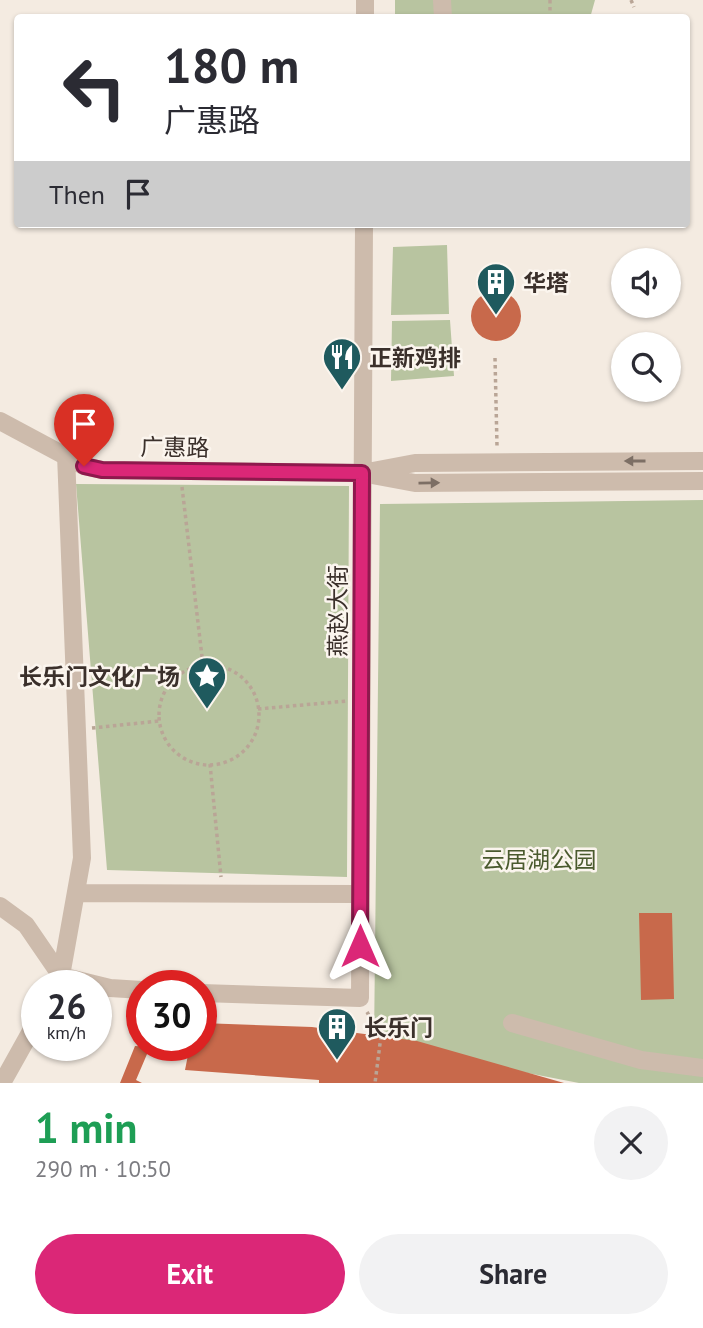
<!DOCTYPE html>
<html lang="en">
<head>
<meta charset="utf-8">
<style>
  body { margin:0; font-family:"PT Sans","Noto Sans SC",sans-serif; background:#f2f2f3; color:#2b2b33; height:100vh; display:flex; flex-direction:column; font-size:26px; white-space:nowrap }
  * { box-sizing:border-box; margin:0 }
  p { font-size:23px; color:#7c7c81 }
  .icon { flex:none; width:38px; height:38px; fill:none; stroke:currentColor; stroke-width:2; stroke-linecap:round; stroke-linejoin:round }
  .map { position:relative; height:1083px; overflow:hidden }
  .details { display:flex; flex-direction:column; background:#fff; flex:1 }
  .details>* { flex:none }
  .guide { position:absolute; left:14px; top:14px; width:676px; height:214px; border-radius:7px; box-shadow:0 2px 5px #0004; background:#fff; color:#2b2b33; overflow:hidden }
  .tools { position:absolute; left:611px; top:248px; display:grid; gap:14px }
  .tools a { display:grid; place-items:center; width:70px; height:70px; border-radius:50%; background:#fff; box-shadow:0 2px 5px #0004; font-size:35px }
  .speed { position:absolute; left:21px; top:970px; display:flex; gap:14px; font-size:35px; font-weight:700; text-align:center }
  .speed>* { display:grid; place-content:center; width:91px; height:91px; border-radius:50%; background:#fff; box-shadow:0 2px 5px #0004; line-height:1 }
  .speed small { font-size:18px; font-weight:400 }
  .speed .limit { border:10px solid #d22; background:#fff; color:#111 }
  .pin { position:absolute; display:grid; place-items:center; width:60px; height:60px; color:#fff; margin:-72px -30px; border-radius:50% 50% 50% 0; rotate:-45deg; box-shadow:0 0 7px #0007 }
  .pin .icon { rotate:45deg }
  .me { position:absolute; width:77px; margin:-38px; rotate:0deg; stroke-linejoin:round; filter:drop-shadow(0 0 5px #0008) }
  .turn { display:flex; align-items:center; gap:24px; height:147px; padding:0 35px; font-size:32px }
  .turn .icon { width:91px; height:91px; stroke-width:2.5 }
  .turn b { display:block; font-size:49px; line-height:60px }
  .then { display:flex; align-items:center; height:66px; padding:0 35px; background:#0003; gap:14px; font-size:26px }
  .round { display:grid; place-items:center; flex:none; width:74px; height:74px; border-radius:37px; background:#f2f2f3 }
  .head { display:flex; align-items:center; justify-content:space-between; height:119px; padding:0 35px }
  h1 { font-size:42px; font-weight:700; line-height:52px; color:#1e9e55 }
  .action { display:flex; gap:14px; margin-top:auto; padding:14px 35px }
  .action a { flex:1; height:80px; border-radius:42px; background:#db2777; color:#fff; font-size:28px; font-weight:700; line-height:80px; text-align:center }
  .action a+a { background:#f2f2f3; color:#2b2b33 }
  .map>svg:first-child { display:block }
  .green { fill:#b8c4a0 }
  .building { fill:#c8694b }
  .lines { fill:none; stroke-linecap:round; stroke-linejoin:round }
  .path { stroke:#b9a596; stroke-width:3.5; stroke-dasharray:3.5 3.5; stroke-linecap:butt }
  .minor { stroke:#cdbbac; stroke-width:18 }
  .oneway { fill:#7d6f65 }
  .route-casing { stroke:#8e194d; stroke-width:18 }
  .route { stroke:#db2777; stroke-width:12 }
  .labels { text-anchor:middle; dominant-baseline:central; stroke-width:5; stroke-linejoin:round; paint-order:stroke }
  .poi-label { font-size:23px; font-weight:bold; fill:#3b302b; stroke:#fbf5ee; text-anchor:start }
  .street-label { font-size:23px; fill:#3b302b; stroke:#fbf5ee }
  .park-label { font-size:23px; fill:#4a5a2e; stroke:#fbf5ee }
</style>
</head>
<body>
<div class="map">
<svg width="703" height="1083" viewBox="0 0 703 1083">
  <rect width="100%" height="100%" fill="#f4ebe1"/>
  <!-- green -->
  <path class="green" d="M395,0H595L590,18L395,17Z
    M447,245L449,314L391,315L393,247Z
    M450,320L454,376L391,381L392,321Z
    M76,484L349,486L347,877L107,870Z
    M703,500V1083H579L374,1043L380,504Z"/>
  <!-- building -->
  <path class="building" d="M471 316a25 25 0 1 1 50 0a25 25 0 1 1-50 0Z
    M639,913H672L674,999L641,1000Z
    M201,1023L312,1027L417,1041L564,1083H319V1080L185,1070L190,1045H201Z
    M135,1046L150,1047L136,1080L142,1083H120Z"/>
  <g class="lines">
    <!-- path -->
    <path class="path" d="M550,0V18
      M631,0L634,7
      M495,358L497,446
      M182,487L203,665
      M159 715a50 50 0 1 1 100 0a50 50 0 1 1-100 0Z
      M258,709L347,701
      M92,728L159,721
      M210,764L221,877
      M367,1012L381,1036L375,1083"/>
    <!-- minor -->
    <path class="minor" d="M442,0L443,18
      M365,18V0
      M0,421L84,466L102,470L362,473L415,463L703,461
      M372,475L415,483L703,481
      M76,893L360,894
      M0,906L26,925L61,976L110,988L142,990
      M54,985L61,976L82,858L66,455
      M201,993L360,998L364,224
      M512,1023L641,1060L703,1068
      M2,1083L35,1024"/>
  </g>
  <!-- one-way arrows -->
  <defs><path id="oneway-solid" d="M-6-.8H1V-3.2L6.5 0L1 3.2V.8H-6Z" transform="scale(1.75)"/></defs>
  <g class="oneway">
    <use href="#oneway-solid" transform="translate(635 461) rotate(180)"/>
    <use href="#oneway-solid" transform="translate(429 483) rotate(-1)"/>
  </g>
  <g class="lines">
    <!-- route casing -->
    <g class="route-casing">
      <path id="route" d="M84,466L102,470L362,473L360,946"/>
    </g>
    <!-- route -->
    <use href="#route" class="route"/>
  </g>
  <!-- icons -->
  <defs>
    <g id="building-pin" transform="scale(2.0125)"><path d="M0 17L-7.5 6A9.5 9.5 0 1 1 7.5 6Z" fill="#1f5a5e" stroke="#fbf5ee"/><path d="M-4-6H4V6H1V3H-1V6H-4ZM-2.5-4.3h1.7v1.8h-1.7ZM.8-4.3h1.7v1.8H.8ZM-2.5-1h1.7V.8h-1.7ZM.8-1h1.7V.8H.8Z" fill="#fff"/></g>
    <g id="restaurant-pin" transform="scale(2.0125)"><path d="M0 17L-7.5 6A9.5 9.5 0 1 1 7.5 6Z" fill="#1f5a5e" stroke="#fbf5ee"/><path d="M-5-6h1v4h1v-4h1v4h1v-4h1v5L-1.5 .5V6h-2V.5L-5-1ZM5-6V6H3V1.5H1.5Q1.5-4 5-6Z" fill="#fff"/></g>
    <g id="sight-pin" transform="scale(2.0125)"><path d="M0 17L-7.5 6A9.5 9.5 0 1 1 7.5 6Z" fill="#1f5a5e" stroke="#fbf5ee"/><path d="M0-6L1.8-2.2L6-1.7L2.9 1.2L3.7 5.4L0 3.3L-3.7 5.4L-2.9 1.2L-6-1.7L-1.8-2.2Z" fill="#fff"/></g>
  </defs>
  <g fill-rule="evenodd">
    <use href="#building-pin" x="496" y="282"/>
    <use href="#restaurant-pin" x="342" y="357"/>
    <use href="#sight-pin" x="207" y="676"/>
    <use href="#building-pin" x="337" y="1027"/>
  </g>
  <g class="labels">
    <!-- poi labels -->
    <g class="poi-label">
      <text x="523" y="282">华塔</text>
      <text x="369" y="357">正新鸡排</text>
      <text x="180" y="676" text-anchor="end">长乐门文化广场</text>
      <text x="364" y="1027">长乐门</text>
    </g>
    <!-- street labels -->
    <g class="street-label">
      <text transform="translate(175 447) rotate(1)">广惠路</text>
      <text transform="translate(337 611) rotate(-90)">燕赵大街</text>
    </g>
    <!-- park labels -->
    <g class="park-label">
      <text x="539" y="859">云居湖公园</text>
    </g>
  </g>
</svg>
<div class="tools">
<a><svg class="icon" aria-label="sound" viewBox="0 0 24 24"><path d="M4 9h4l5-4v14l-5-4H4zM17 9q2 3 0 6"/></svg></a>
<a><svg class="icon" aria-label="search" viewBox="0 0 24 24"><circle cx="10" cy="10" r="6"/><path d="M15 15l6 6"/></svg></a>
</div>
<div class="speed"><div>26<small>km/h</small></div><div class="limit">30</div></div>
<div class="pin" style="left:84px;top:466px;background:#d93025"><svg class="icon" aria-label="arrive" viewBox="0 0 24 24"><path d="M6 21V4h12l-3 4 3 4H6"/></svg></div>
<svg class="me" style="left:360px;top:946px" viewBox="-20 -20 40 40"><path d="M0-17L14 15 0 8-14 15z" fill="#db2777" stroke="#fff" stroke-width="4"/></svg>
<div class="guide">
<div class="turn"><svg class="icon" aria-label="left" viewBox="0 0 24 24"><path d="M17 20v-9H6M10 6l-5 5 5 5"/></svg><div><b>180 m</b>广惠路</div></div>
<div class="then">Then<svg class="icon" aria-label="arrive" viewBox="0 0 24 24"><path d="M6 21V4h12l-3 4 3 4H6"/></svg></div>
</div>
</div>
<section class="details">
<div class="head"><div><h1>1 min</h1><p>290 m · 10:50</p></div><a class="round"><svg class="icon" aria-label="close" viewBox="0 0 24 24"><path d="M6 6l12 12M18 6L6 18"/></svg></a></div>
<div class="action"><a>Exit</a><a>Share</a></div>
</section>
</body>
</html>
